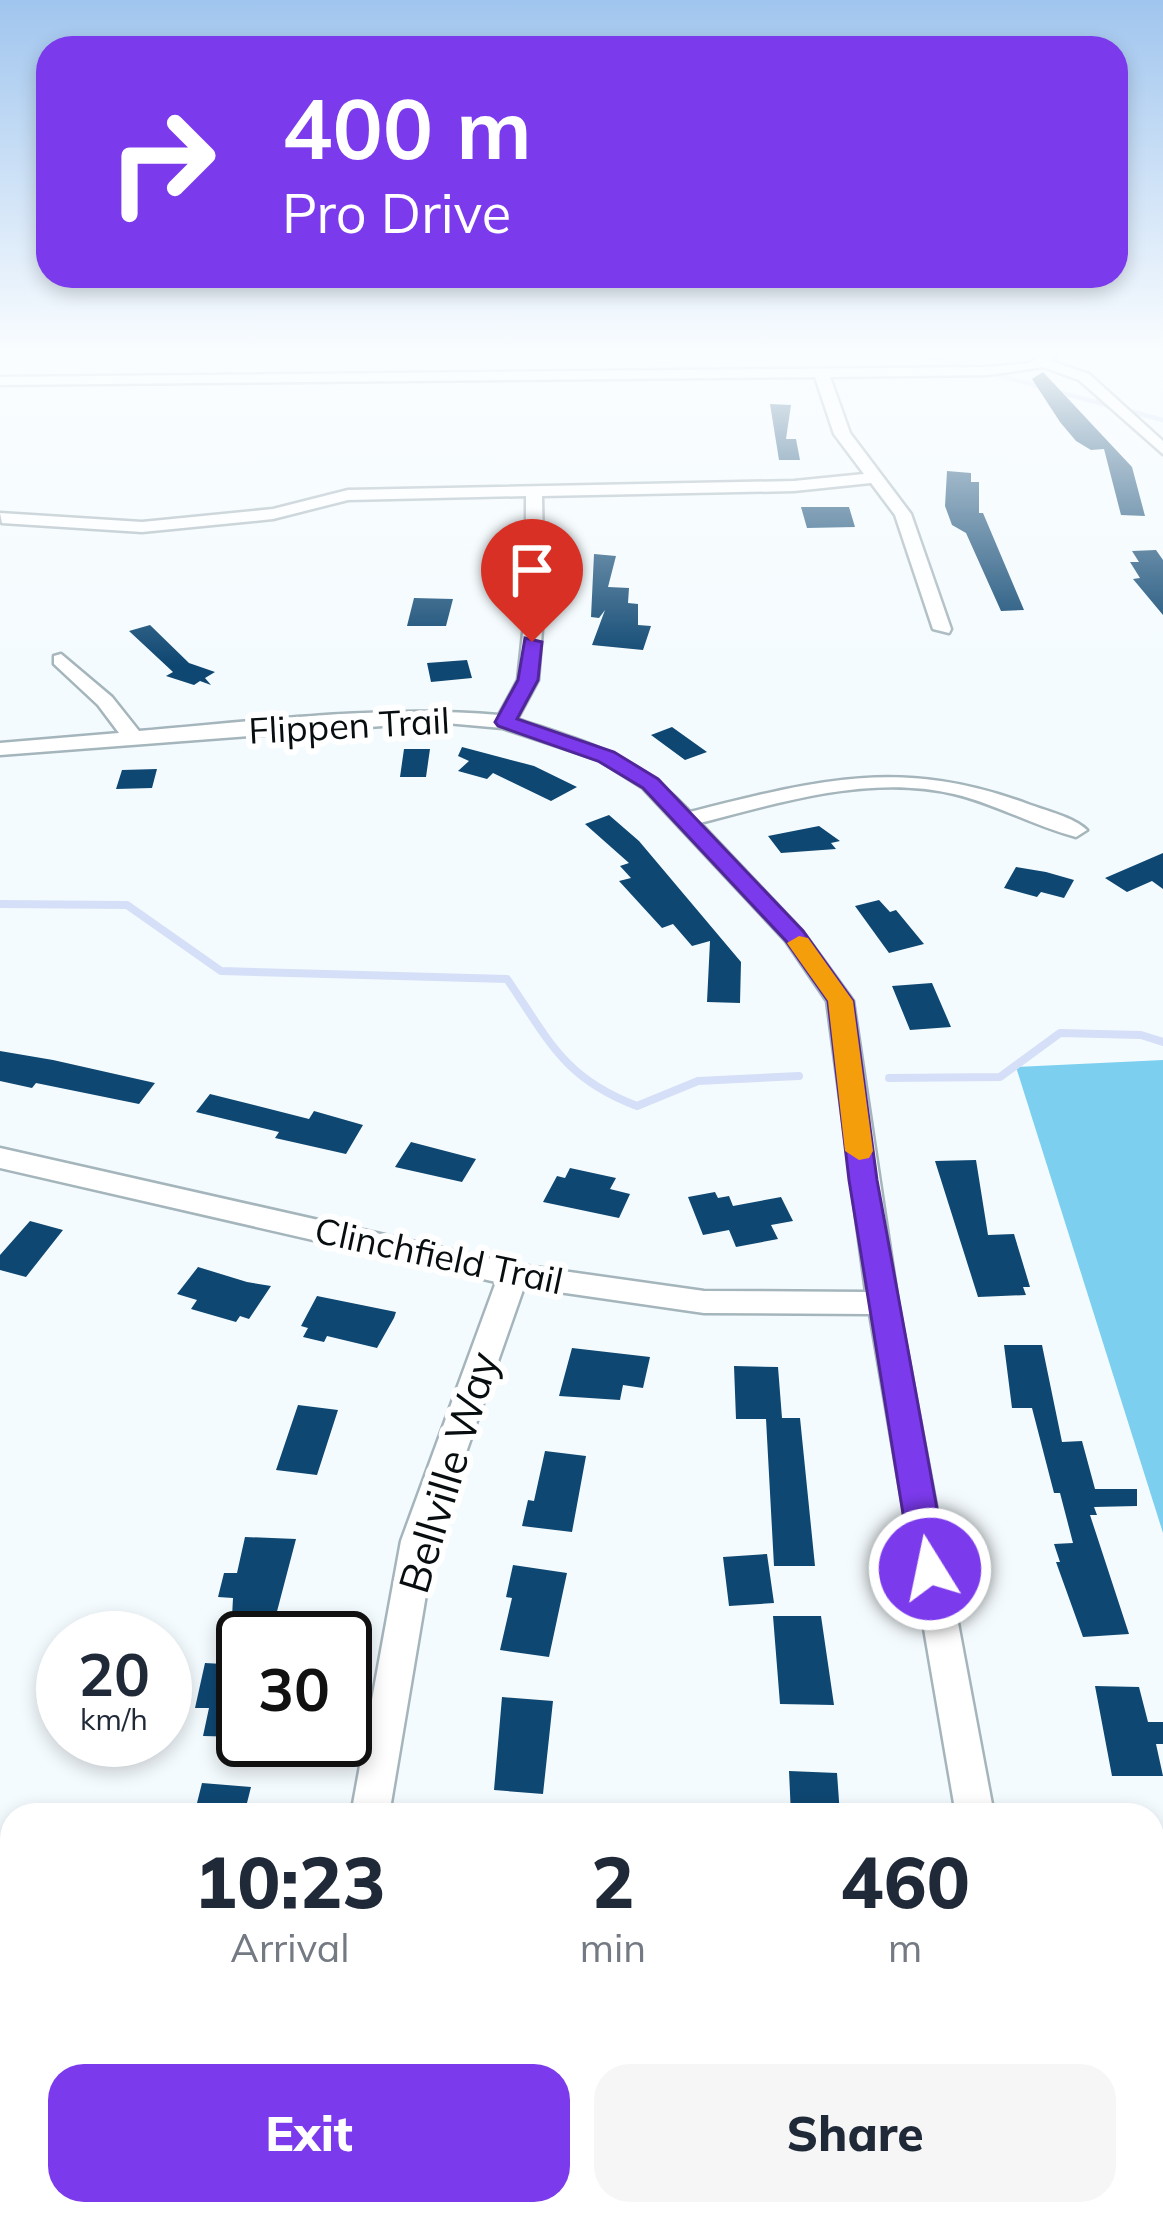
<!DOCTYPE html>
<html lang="en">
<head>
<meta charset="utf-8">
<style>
  body { margin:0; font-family:Mulish,sans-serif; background:#f6f6f7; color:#1f2937; height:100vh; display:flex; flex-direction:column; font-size:45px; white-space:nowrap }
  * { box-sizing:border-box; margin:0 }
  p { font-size:39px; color:#747a83 }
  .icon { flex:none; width:66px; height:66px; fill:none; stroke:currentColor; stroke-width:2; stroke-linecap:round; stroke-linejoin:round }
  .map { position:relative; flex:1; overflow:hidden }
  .panel { position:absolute; left:0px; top:1803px; width:1164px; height:423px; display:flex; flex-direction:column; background:#fff; border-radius:36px 36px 0 0; box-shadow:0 6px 18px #0003 }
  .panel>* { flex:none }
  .banner { position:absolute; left:36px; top:36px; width:1092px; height:252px; border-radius:36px; box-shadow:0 6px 18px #0003; background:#7c3aed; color:#fff; overflow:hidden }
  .speed { position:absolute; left:36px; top:1611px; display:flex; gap:24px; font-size:60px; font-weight:700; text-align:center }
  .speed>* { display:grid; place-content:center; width:156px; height:156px; border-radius:50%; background:#fff; box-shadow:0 6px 18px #0003; line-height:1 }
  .speed small { font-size:30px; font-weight:400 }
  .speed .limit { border:6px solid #111; border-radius:18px; background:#fff; color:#111 }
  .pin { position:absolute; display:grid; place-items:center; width:102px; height:102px; color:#fff; margin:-123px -51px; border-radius:50% 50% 50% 0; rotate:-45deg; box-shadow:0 0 12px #0007 }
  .pin .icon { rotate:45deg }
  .me { position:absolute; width:132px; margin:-66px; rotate:350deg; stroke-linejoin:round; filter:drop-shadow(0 0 9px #0008) }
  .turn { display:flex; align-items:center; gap:42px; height:252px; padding:0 48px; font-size:54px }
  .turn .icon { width:156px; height:156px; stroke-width:2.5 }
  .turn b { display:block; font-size:84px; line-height:102px }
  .eta { display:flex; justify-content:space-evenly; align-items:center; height:204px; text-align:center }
  .eta b { font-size:72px; font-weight:800; line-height:84px }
  .button { display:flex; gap:24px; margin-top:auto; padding:24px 48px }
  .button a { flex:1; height:138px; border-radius:36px; background:#7c3aed; color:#fff; font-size:48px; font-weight:800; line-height:138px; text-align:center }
  .button a+a { background:#f6f6f7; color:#1f2937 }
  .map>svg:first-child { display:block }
  .forest { fill:#7ccfee }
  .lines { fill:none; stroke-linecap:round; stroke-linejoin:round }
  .stream-far1 { stroke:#d5dff8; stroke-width:4.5 }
  .stream { stroke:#d5dff8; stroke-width:8 }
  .building { fill:#0e4772 }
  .minor-casing { stroke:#a5b5bc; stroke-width:5 }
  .minor { fill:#fff; fill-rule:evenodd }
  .route { fill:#7c3aed; stroke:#51269a; stroke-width:3 }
  .slow { fill:#f59e0b }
  .labels { text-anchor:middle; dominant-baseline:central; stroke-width:12; stroke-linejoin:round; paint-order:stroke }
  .street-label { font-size:36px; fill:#080d10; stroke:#fff }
  .near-street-label { font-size:42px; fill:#080d10; stroke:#fff }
</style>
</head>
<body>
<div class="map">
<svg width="1163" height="2224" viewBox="0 0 1163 2224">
  <rect width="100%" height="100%" fill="#f4fbfe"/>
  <!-- forest -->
  <path class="forest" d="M1163,1060V1533L1016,1067Z"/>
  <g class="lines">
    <!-- stream-far1 -->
    <path class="stream-far1" d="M921,354L1041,387
      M1055,391L1163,420"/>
    <!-- stream -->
    <path class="stream" d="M0,904L127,905L221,971L507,979C549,1040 563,1078 637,1106L698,1081L799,1076
      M889,1078L1000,1077L1060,1033L1141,1035L1163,1042"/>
  </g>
  <!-- building -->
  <path class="building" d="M1043,372L1132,467L1145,516L1121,515L1104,449L1091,450L1076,441L1060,422L1032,379Z
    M770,404L791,405L786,439H796L800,460H779Z
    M947,471L971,473V482H979V513H983L1024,610L1001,611L966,533L952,525L945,506Z
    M801,507H849L855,527L807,528Z
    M1156,550L1163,560V615L1133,579L1140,578L1130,562H1139L1132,551Z
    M594,554L616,556L608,587L629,588L628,603L638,604V625L651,626L643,650L592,645L605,610L599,618L591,617Z
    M414,598L453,599L446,626H407Z
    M150,625L189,663L215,672L205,678L211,685L200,681L194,685L166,676L173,672L129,631Z
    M467,660L472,678L431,682L427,663Z
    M672,727L707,752L685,760L651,735Z
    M462,747L534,766L577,787L551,801L493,773L487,779L458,771L469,761L458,756Z
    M404,749H430L426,777H400Z
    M157,769L152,788L116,789L122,770Z
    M609,815L639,841L741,962L740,1003L707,1002L710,941L692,946L673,924L662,928L619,881L631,878L620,866L629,863L585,824Z
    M819,826L840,841L831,843L836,849L781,853L768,836Z
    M1163,853V889L1152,881L1127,892L1105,878Z
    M1016,867L1046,872L1074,880L1064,898L1041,892L1037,897L1004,888Z
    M879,900L890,912L896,910L924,944L889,953L855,906Z
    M932,983L951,1027L910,1030L892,986Z
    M0,1051L53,1060L155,1083L139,1104L36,1083L32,1088L0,1081Z
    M210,1094L309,1119L314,1111L363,1125L346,1154L275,1138L279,1132L196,1112Z
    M411,1142L476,1159L462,1182L395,1167Z
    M976,1160L988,1235L1014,1234L1030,1287H1023L1026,1295L978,1297L935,1161Z
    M570,1168L616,1178L610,1189L630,1194L619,1218L543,1202L557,1176L565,1178Z
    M715,1192L718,1198L729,1196L733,1206L781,1197L793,1221L771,1225L778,1239L736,1247L729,1230L703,1235L688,1197Z
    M30,1221L63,1230L26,1277L0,1270V1255Z
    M198,1267L247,1282L271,1286L249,1319L240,1316L236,1322L191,1309L197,1300L177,1294Z
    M317,1296L396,1312L394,1318L377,1348L327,1336L324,1342L303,1337L308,1328L301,1326Z
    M1004,1345H1042L1062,1442L1082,1441L1095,1489H1137V1506L1094,1507L1097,1515H1090L1129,1634L1083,1637L1056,1562H1060L1054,1544L1073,1543L1060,1493H1054L1032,1408H1012Z
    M572,1348L650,1357L643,1388L623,1385L620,1400L559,1396Z
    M734,1366L778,1367L782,1418H800L815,1566H774L766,1419H736Z
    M298,1405L338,1410L317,1475L276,1470Z
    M545,1451L586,1456L572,1532L522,1526L528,1500L534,1501Z
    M245,1537L296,1539L275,1619L243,1618V1737L203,1736L209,1708H195L205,1663L223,1664L232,1617L233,1598L218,1597L224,1573H237Z
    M767,1554L774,1603L729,1606L723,1557Z
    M513,1565L567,1573L549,1657L500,1650L512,1598L506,1597Z
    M773,1616H821L834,1705L780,1704Z
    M1095,1686L1139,1687L1148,1722H1163V1744H1156L1163,1776H1112Z
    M502,1697L553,1701L543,1794L494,1790Z
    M789,1771L837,1773L840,1815H791Z
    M202,1783L251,1787L244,1815H194Z"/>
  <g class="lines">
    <!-- minor casing -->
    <g class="minor-casing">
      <path id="minor" d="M1042,354H1058L1051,361L1089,374L1163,441V454L1079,380L1043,367L988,375L830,377L850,433L911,514L951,629L949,633L933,629L895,515L871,483L794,491L542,496L544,605L538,680L517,719C590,744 635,754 690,812C817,780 901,757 1028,804C1047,811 1073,817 1087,830L1076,837C1034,826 996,804 954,794C870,774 782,802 700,823L802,931L853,1001L898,1303L994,1815H956L870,1314L704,1313L524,1287L435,1541L389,1815H351L401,1541L496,1282L0,1168V1148L513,1264L704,1291L866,1292L827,1001L786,941L643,788L599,760L502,728L435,722L0,755V743L119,733L98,705L54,664V656L61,654L112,697L139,731C259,721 379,705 499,715L518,680L526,605V496L348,500L273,519L142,532L2,523L0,513L142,522L273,509L348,490L794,481L864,474L834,434L815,377L0,385V377L988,367L1030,363Z
        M220,2214H266L262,2224H216Z
        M989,2214H1035L1034,2224H988Z"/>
    </g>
    <!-- minor -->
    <use href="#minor" class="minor"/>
  </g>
  <!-- sky -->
  <linearGradient id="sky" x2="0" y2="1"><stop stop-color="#a0c5ee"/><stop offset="0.53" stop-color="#fafdff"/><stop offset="1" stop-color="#fafdff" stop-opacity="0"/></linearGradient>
  <rect width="1163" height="665" fill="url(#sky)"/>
  <!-- route -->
  <path class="route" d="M525,638L542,642L538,680L517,719L614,752L658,779L803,931L853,1001L877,1180L948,1569L942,1580L930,1584L918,1580L912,1569L849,1180L828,1001L786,941L643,788L598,761L498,726L495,722L518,680Z"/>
  <!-- slow -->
  <path class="slow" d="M799,936L808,938L853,1001L873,1151L869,1158L859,1160L845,1151L828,1001L787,943Z"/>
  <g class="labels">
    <!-- street labels -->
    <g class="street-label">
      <text transform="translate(349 725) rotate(-3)">Flippen Trail</text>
      <text transform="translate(439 1255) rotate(12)">Clinchfield Trail</text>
    </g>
    <!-- near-street labels -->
    <g class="near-street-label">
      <text transform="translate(448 1472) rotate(-73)">Bellville Way</text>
    </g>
  </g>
</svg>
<div class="speed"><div>20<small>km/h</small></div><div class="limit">30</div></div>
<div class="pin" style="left:532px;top:642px;background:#d93025"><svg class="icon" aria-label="arrive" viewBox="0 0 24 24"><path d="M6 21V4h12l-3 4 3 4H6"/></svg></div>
<svg class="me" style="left:930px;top:1569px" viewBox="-20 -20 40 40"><circle r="17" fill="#7c3aed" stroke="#fff" stroke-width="3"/><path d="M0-11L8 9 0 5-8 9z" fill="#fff"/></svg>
<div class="banner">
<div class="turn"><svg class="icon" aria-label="right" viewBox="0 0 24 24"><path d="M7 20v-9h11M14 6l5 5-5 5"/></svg><div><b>400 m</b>Pro Drive</div></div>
</div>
<section class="panel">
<div class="eta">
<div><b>10:23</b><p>Arrival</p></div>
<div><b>2</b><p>min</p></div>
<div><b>460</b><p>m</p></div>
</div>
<div class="button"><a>Exit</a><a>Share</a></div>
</section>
</div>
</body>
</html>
